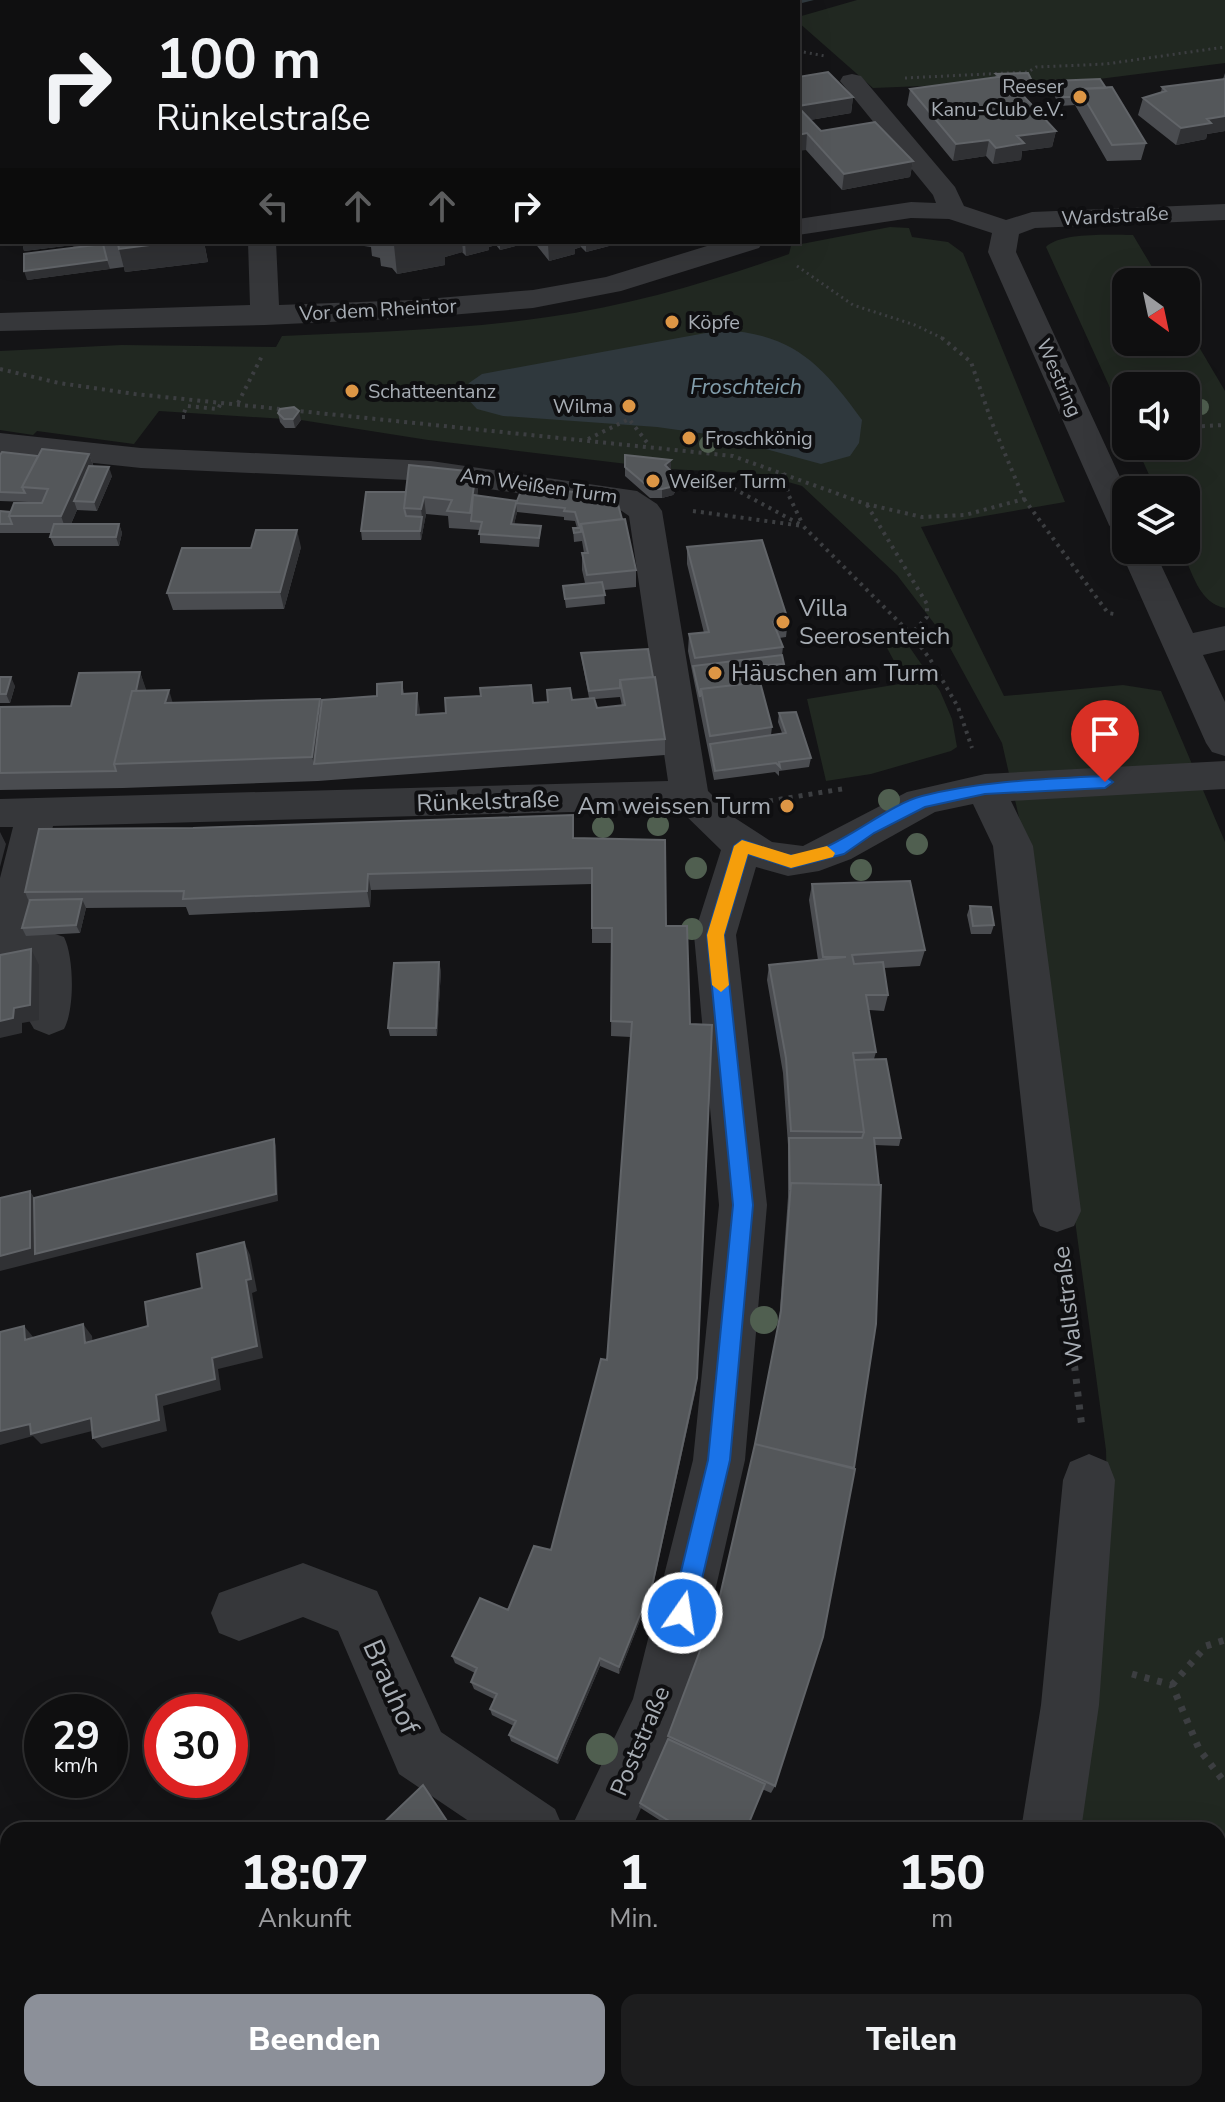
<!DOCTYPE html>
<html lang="de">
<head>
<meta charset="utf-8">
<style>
  body { margin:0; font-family:"Nunito Sans",sans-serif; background:#1d1d1e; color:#f1f3f6; height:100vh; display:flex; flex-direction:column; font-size:30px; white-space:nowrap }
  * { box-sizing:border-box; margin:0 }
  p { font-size:26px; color:#9b9c9f }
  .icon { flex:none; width:44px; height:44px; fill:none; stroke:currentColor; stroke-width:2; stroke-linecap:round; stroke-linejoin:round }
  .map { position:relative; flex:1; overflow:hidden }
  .side { position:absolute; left:0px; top:1822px; width:1226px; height:280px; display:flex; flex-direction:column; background:#0f0f10; border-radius:24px 24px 0 0; box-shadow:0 8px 32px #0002,0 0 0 2px #2f2f30 }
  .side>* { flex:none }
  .top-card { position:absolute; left:0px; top:0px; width:800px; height:244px; box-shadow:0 8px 32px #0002,0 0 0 2px #2f2f30; background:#0f0f10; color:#f1f3f6; overflow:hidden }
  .needle { width:52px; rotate:147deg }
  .controls { position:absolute; left:1112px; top:268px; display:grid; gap:16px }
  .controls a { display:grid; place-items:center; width:88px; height:88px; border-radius:16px; background:#0f0f10; box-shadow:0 8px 32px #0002,0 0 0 2px #2f2f30; font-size:40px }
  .speed { position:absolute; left:24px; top:1694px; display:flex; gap:16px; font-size:40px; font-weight:700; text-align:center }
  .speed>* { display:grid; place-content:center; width:104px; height:104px; border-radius:50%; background:#0f0f10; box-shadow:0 8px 32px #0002,0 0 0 2px #2f2f30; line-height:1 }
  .speed small { font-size:20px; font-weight:400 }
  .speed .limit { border:12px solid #d22; background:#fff; color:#111 }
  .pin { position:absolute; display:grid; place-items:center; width:68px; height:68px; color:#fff; margin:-82px -34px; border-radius:50% 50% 50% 0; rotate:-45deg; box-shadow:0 0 8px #0007 }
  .pin .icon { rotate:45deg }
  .me { position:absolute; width:88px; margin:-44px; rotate:13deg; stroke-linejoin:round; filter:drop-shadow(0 0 6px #0008) }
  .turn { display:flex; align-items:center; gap:28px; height:168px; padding:0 24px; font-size:36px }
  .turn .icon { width:104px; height:104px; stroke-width:2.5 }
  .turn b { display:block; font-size:56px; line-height:68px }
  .lanes { display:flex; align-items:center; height:76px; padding:0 24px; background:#0003; justify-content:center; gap:40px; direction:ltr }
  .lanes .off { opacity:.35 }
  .eta { display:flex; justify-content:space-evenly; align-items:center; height:136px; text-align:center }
  .eta b { font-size:48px; font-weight:800; line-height:56px }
  .action { display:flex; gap:16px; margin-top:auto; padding:16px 24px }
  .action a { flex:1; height:92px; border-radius:16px; background:#8c9099; color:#fff; font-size:32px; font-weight:800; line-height:92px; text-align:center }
  .action a+a { background:#1d1d1e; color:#f1f3f6 }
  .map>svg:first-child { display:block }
  .green { fill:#212821 }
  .water { fill:#2f383d }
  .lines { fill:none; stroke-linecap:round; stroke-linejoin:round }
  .path-far3 { stroke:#3c3e41; stroke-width:3; stroke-dasharray:2 4; stroke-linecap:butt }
  .path-far2 { stroke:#3c3e41; stroke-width:4; stroke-dasharray:3 5; stroke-linecap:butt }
  .path-far1 { stroke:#3c3e41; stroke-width:5; stroke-dasharray:4 6; stroke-linecap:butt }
  .path { stroke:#3c3e41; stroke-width:7; stroke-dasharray:5 8; stroke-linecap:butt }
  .minor { fill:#36373a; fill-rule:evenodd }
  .tree { fill:#505f50 }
  .wall { fill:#4a4c50; fill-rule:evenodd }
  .shaded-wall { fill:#303134 }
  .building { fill:#54575a; stroke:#616468; stroke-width:2 }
  .route { fill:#1a73e8; stroke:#114b97; stroke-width:2 }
  .slow { fill:#f59e0b }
  .poi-dot { fill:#dd9645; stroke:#0f0f11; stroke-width:3 }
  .labels { text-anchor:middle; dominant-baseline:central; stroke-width:8; stroke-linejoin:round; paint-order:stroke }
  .far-poi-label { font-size:20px; fill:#a7adb4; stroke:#0f0f11; text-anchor:start }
  .far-street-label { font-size:20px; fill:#a7adb4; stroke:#0f0f11 }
  .far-water-label { font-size:22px; font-style:italic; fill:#829eac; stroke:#0f0f11 }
  .poi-label { font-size:24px; fill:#a7adb4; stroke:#0f0f11; text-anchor:start }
  .street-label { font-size:24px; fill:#a7adb4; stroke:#0f0f11 }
  .near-street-label { font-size:28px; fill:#a7adb4; stroke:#0f0f11 }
</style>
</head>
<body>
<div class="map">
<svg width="1225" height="2102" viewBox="0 0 1225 2102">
  <rect width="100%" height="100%" fill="#141416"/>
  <!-- green -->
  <path class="green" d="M857,0H1225V63L1099,79L873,88L798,22V17Z
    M890,227L909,228L912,237L948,242L963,253L1065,502L921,527L1004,696L1123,685L1161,691L1225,842V1932L1218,1927V1830H1070L1108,1534L1106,1450L1023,835L1002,743L943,635L897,575L802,486L760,474L669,469L428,440L301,420L159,411L134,444L37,431L33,435L0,430V351L122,345L276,347L282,336C370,332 460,330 548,317C631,305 710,282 789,254L791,246Z
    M1133,235L1161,282H1126V342H1186V325L1225,391V608C1199,603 1192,572 1182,550H1186V490H1156L1136,446H1186V386H1126V423L1046,247C1060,232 1112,235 1133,235Z
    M899,632L940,691L952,719L957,747L951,751L871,774L826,781L807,699L906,683L880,635Z"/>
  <!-- water -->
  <path class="water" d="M0,0H814L798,4L2,2L0,160Z
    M722,330C794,334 822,365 862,420L859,443L850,456L821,464L714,435L657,427L503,416L477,409L463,394L469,383L482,374Z"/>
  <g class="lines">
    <!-- path-far3 -->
    <path class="path-far3" d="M798,51L825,56
      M905,78L1028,72L1036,67L1106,64L1225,47
      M797,266L853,305L915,325L946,340"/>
    <!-- path-far2 -->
    <path class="path-far2" d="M0,369L59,383L135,394L733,456L866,504L922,517L965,515L1024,499L992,423L971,362L942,338
      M238,403L263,354
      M185,417H182L187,406L218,409L222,401
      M1186,427L1225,425
      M588,439L629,419L649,445
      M783,473L789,496L803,525
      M671,475L729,486L803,526
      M1024,499L1108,613L1114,614
      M867,505L927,604V617L911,634
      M693,511L803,526L911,634L930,659L958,707L972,748"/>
    <!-- path-far1 -->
    <path class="path-far1" d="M769,801L842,789
      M1062,1259L1073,1355"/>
    <!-- path -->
    <path class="path" d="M1073,1353L1082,1428
      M1132,1674L1172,1685L1199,1749L1225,1783
      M1172,1685L1206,1646L1225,1640
      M1060,2094L1078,2102"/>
    <!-- minor -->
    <path class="minor" d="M852,74L861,76L955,187L964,206L1006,220L1032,212L1225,204V220L1035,228L1019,234L1016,252L1126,490V535L1114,532L1109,525L988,252L992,233L949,219L911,218L798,235V219L911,202L936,203L933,195L840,81L843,76Z
      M248,242H276L279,305L414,300L533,290L606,277L720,242H763L759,248L621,291L533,308L414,318L265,325L0,331V313L250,305Z
      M0,433L141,448L431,461L637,491L657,504L662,511L708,791L735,818L772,842L803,846L907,792L985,774L1225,761V789L1011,801L1033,846L1081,1211L1074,1226L1057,1232L1040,1226L1033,1211L993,846L973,804L935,812L851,859L819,871L788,876L756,867L736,935L767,1205L745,1460L689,1705L631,1830H570L633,1699L693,1460L719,1205L694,935L721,850L679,809L53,826L27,934L49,932L64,937C74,957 75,1009 64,1029L49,1035L34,1029L27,1017L28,967L0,970V878L13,827H0V799L668,781L629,516L616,507L431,481L141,468L0,453Z
      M1125,542L1126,550H1154L1193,633L1225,626V650L1203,655L1225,702V756L1212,752L1206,743L1120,550Z
      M1089,1454L1108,1462L1115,1480L1099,1705L1081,1830H1021L1041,1705L1063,1480L1070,1462Z
      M303,1563L377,1591L441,1732L555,1809L564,1830H482L399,1774L338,1631L303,1617L239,1641L219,1633L211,1613L219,1593Z
      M321,2094H391L387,2102H317Z
      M925,2094H992L988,2102H921Z"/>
  </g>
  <!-- trees -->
  <g class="tree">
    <circle cx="1201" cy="407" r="8"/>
    <circle cx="708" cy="444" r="9"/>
    <circle cx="889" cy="800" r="11"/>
    <circle cx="658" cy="825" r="11"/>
    <circle cx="603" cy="827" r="11"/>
    <circle cx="917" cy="844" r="11"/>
    <circle cx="696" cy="868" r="11"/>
    <circle cx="861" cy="870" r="11"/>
    <circle cx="692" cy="929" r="11"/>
    <circle cx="764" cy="1320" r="14"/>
    <circle cx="602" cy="1749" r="16"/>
  </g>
  <!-- wall -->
  <path class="wall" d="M1225,73V131L1207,134L1206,139L1176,145L1138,115L1143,98L1161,92L1162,87L1223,79Z
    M996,74L1032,81L1030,89H1018L1056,131L1052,147L1022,151L1021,160L993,164L986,156L953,161L907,105L910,89L995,78Z
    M798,77L853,97L851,113L810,120L821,131L913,161L910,177L842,190L806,150Z
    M1100,79L1146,143L1141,160L1107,161L1075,105L1060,106L1051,90L1053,81Z
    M22,242H204L208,262L125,272L124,267L27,280L74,247L73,245L24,251Z
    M363,242H523V244L500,250L496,245L489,247V250L466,256L462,252L445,257V265L397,274L392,268L381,266L380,258L372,256L371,247L364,246Z
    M534,242H609V246L586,252L581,247L575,249V254L549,261Z
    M278,413L301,420L295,428H285L280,422Z
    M89,454L94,467L112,476L97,511L77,510L71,524H119L122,533L119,546H54L50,537L52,533H0V511L10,512L28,503V502L0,501V455L38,456Z
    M625,455L671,469L669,470L679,479L678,488L673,495L662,498H650L625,476Z
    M478,489L477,496L517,501L616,497L636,570V587L604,590L605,604L566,608L563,586L585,583L582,570V553H584L582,541L574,542L573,528H577L575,521L564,520V517L517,512L514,524L541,526L539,547L480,543V530L449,528L448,516L426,514L421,540H362L361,531L406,492Z
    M301,547L284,609L173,610L167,593Z
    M687,547L788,620L786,637L779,638L783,647L782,655L784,664L783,673L758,675L772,727L771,735L782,733L778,722L779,713L811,758L809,767L779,771V776L775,772L714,780L688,651L689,634L704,633L687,564Z
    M648,649L665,739V755L318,781L123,788L0,790V707L71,706L140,672L146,691L173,703L321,704L377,696L402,682L404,694L417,693L419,715L446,713L547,702V690L572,700L589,698L582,661L581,653ZM620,697L622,706L597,708L595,699Z
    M0,677L15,686L10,703H0Z
    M573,838L666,926L696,1389L652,1590L619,1674L600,1666L558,1764L511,1741L509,1735L514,1726L492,1715L490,1709L494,1699L474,1689L471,1682L475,1673L455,1663L452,1656L508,1610L551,1550L607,1360L631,1037L611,1036L612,943H592V884L371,890L370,907L189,915L186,907L86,908L80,933L26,936L22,928L29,902L25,892Z
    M812,884L925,950L920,966L884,968L888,995L884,1011L869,1010L876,1052L874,1059L901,1138L899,1146L875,1145L775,1786L771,1793L762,1789L746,1830H675L639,1807L640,1803L668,1739L719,1601L752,1459L779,1323L788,1197V1145L783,1073L767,980L769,965L818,960L809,900Z
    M970,906L994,925L991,934H971L967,915Z
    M441,970L437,1036H390L388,1028Z"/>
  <!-- shaded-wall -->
  <path class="shaded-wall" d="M853,97L851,113L798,122V106Z
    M1225,116V131L1207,134L1206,139L1176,145L1181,128L1207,119Z
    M1056,131L1052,147L1022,151L1021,160L993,164L996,148L1017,136Z
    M807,133L806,150L798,151V135Z
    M989,140L986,156L953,161L956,144Z
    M913,161L910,177L842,190L844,174Z
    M22,242H107L77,256L73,245L24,251Z
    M173,242H204L208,262L125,272L119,249Z
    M412,242H462L463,252L445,257V265L397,274L394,245Z
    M465,242H495L496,245L489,247V250L466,256Z
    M500,242H523V244L500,250Z
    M557,242H581V247L575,249V254L549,261L548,244Z
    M586,242H609V246L586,252Z
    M107,260L110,269L27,280L24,271Z
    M299,411L301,420L295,428L293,419Z
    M89,454L95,471L74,501L77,510L67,533L61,516Z
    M671,460V469L664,474L665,465Z
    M109,467L112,476L97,511L94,502Z
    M476,472L478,489L473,521H471L470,513Z
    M679,479L678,488L673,495L662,498V489Z
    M424,497L426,514L421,540L420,531L422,517L421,509Z
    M516,503L517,512L512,533L511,524Z
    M119,524L122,533L119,546L116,537Z
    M297,530L301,547L284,609L280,592Z
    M140,672L146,689L128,764H118Z
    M11,677L15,686L10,703L6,694Z
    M169,690L176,714L165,703Z
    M417,693L420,710L419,731L416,715Z
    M320,699L325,722L314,764L312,757Z
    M0,832L6,844L0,867Z
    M368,874L371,890L370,907L367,891Z
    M82,899L86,908L80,933L76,925Z
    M31,949L39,965V1020L22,1023V1033L0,1038V1021L14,1008Z
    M439,962L441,970L437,1036L436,1028Z
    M274,1139L276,1146L278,1201L0,1271V1256L30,1191L39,1205Z
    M244,1242L250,1255L257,1291L252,1293L263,1358L218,1369L221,1390L163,1406L167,1431L102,1448L93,1438L212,1358Z
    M83,1324L92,1336L94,1354L85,1343Z
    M24,1326L34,1338L25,1340Z
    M697,1378L652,1590L619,1674V1667Z
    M91,1418L100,1429L41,1444L33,1436L0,1445V1431L30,1424Z
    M600,1658V1666L558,1764L557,1759Z
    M8,1960V1965L0,1969V1965Z
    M280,2094H288L280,2102H271Z"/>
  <!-- building -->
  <path class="building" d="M828,72L853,97L798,106V77Z
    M1028,73L1032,81H1010L1005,76L1000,77L996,74Z
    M1005,76L1056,131L1017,136L1024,143L996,148L989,140L956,144L910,89Z
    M1100,79L1106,88L1079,89L1077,97H1062L1053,81Z
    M1225,79V116L1207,119L1211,123L1181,128L1143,98L1166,91L1162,87Z
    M1112,87L1146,143L1112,145L1079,89Z
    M798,107L821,131L875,122L913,161L844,174L807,133L798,135Z
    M103,242H173L119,249L118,244L103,245Z
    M391,242H412L394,245Z
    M103,244L107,260L24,271V254Z
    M294,407L299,411L293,419H284L278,413L280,409Z
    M42,449L89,454L61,516H9L14,503H42L48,489L22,487Z
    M2,452L38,456L22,487L25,493L0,492V455Z
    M625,455L671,460L665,465L679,479L674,486L662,489H651L625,467Z
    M409,465L476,472L470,513L447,511L452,500L424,497L421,509L404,508Z
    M89,466L109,467L94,502L74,501Z
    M523,486L616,497L622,519L581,524V532L574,533L573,528H580L575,512L564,511L565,508L516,503L511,524L541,526L539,538L479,534L482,522L471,521L473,495L517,501Z
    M366,492H406L404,508L406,516L422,517L420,531H361Z
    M0,511L10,512L9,516L12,524H0Z
    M625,519L636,570L587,575L582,553H588L581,524Z
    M54,524H119L116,537H50Z
    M256,530H297L280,592L167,593L182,548H251Z
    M762,540L788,620L773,622L783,647L695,658L689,634L709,632L687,547Z
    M602,582L605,595L565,599L563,586Z
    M648,649L653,677L620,680V688L589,691L581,653Z
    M782,655L784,664L755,666L760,682L701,689L700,697L693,666Z
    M140,672L136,691H132L114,764L116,771L0,773V707L71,706L79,673Z
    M0,677H11L6,694H0Z
    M655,677L665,739L314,764L322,700L377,696V684L402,682V694L417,693L416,715L446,713L445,698L481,696L480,688L531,685L533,703L548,702L547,690L570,688L572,700L594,698L597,708L625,705L620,680Z
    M760,682L772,727L710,736L701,689Z
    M169,690L165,703L320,699L312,757L114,764L132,691Z
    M796,712L811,758L779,762L780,767L776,763L715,771L710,744L786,733L779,713Z
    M573,815V838L665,840L666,926H687L690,1024L712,1025L697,1378L653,1582L619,1667L600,1658L557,1759L509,1735L516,1721L490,1709L497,1694L471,1682L477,1668L452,1656L480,1598L508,1610L534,1546L551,1550L601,1359L607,1360L632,1022L611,1021L612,928H592V868L368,874L367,891L183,899L184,891L25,892L39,829L193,828Z
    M910,881L925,950L852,955L854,964L883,962L888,995H866L876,1052L853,1053L864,1132L791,1131L786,1058L769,965L846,957H823L812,884Z
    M82,899L76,925L22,928L30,900Z
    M970,906L991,907L994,925L973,926Z
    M31,949L30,1005L14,1008L13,1018L0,1021V955Z
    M439,962L436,1028H388L394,963Z
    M886,1059L901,1138H874L879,1185L791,1183L790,1190L789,1138H862L864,1132L854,1060Z
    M274,1139L276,1194L35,1254L34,1198Z
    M791,1183L881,1185L876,1324L854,1468L755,1444L754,1449L781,1311Z
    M30,1191V1248L0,1256V1198Z
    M244,1242L251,1279L246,1280L257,1346L212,1358L215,1379L156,1395L159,1420L93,1438L91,1418L31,1434L30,1424L0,1431V1332L24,1326L25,1340L83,1324L85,1343L148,1326L145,1302L202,1288L197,1254Z
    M755,1444L855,1469L823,1637L775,1786L668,1736L719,1600Z
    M668,1739L765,1784L746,1830H684L640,1803Z
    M423,1785L453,1830H376Z
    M8,1915V1960L0,1965V1920Z
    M10,2094H39L30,2102H1Z
    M39,2094H280L271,2102H30Z
    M422,2094H602L610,2102H414Z"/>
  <!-- route -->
  <path class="route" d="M1105,776L1113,782L1105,788L985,794L925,807L874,833L844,854L791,868L748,854L724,935L753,1205L730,1460L694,1613L690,1621L682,1624L674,1621L671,1613L708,1460L733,1205L707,935L734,846L742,840C757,844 773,853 789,855C828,860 882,806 922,796C982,781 1043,779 1105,776Z"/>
  <!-- slow -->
  <path class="slow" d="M742,840L791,855L827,846L835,853L833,857L791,868L748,854L724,935L729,985L721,992L712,985L707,935L734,846Z"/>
  <!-- markers -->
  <g class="poi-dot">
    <circle cx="1080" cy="97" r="8"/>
    <circle cx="672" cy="322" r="8"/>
    <circle cx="352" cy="391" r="8"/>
    <circle cx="629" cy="406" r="8"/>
    <circle cx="689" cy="438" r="8"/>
    <circle cx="653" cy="481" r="8"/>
    <circle cx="783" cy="622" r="8"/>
    <circle cx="715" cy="673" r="8"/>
    <circle cx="787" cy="806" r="8"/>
  </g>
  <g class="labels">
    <!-- far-poi labels -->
    <g class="far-poi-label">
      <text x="1064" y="86" text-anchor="end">Reeser<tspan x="1064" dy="23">Kanu-Club e.V.</tspan></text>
      <text x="688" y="322">Köpfe</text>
      <text x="368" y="391">Schatteentanz</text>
      <text x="613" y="406" text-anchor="end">Wilma</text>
      <text x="705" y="438">Froschkönig</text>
      <text x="669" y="481">Weißer Turm</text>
    </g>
    <!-- far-street labels -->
    <g class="far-street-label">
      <text transform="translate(1115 216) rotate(-3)">Wardstraße</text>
      <text transform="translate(378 310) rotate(-3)">Vor dem Rheintor</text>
      <text transform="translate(1059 378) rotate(66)">Westring</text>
      <text transform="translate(539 486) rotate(8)">Am Weißen Turm</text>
    </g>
    <!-- far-water labels -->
    <g class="far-water-label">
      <text x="746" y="387">Froschteich</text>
    </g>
    <!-- poi labels -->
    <g class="poi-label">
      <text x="799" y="608">Villa<tspan x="799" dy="28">Seerosenteich</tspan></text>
      <text x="731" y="673">Häuschen am Turm</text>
      <text x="771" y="806" text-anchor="end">Am weissen Turm</text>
    </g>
    <!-- street labels -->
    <g class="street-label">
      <text transform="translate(488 801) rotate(-2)">Rünkelstraße</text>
      <text transform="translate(1068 1306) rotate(-97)">Wallstraße</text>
      <text transform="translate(640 1741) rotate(-67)">Poststraße</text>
    </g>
    <!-- near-street labels -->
    <g class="near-street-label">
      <text transform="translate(391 1687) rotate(66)">Brauhof</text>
    </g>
  </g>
</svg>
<div class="controls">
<a><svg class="needle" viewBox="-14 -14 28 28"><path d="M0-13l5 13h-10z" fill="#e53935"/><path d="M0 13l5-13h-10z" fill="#9b9c9f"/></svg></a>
<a><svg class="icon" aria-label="sound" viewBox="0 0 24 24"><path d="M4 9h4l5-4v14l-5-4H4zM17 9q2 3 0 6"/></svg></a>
<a><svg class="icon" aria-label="layers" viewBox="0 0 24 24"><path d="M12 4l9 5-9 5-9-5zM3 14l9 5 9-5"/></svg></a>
</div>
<div class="speed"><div>29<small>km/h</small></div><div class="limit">30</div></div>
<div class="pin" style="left:1105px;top:782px;background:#d93025"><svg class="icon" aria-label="arrive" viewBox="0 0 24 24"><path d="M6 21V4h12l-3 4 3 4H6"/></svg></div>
<svg class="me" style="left:682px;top:1613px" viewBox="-20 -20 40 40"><circle r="17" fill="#1a73e8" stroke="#fff" stroke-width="3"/><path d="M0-11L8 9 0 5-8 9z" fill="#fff"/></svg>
<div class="top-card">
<div class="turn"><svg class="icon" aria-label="right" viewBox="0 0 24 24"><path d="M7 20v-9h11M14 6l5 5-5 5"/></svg><div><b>100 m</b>Rünkelstraße</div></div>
<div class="lanes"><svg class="icon off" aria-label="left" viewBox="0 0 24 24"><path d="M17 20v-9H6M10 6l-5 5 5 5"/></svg><svg class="icon off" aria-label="ahead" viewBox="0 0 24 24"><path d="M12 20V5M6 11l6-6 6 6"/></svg><svg class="icon off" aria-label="ahead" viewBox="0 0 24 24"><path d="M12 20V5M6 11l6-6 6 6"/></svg><svg class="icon" aria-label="right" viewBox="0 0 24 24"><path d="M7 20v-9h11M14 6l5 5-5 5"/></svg></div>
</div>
<section class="side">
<div class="eta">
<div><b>18:07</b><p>Ankunft</p></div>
<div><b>1</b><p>Min.</p></div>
<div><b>150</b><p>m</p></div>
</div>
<div class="action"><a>Beenden</a><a>Teilen</a></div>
</section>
</div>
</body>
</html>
